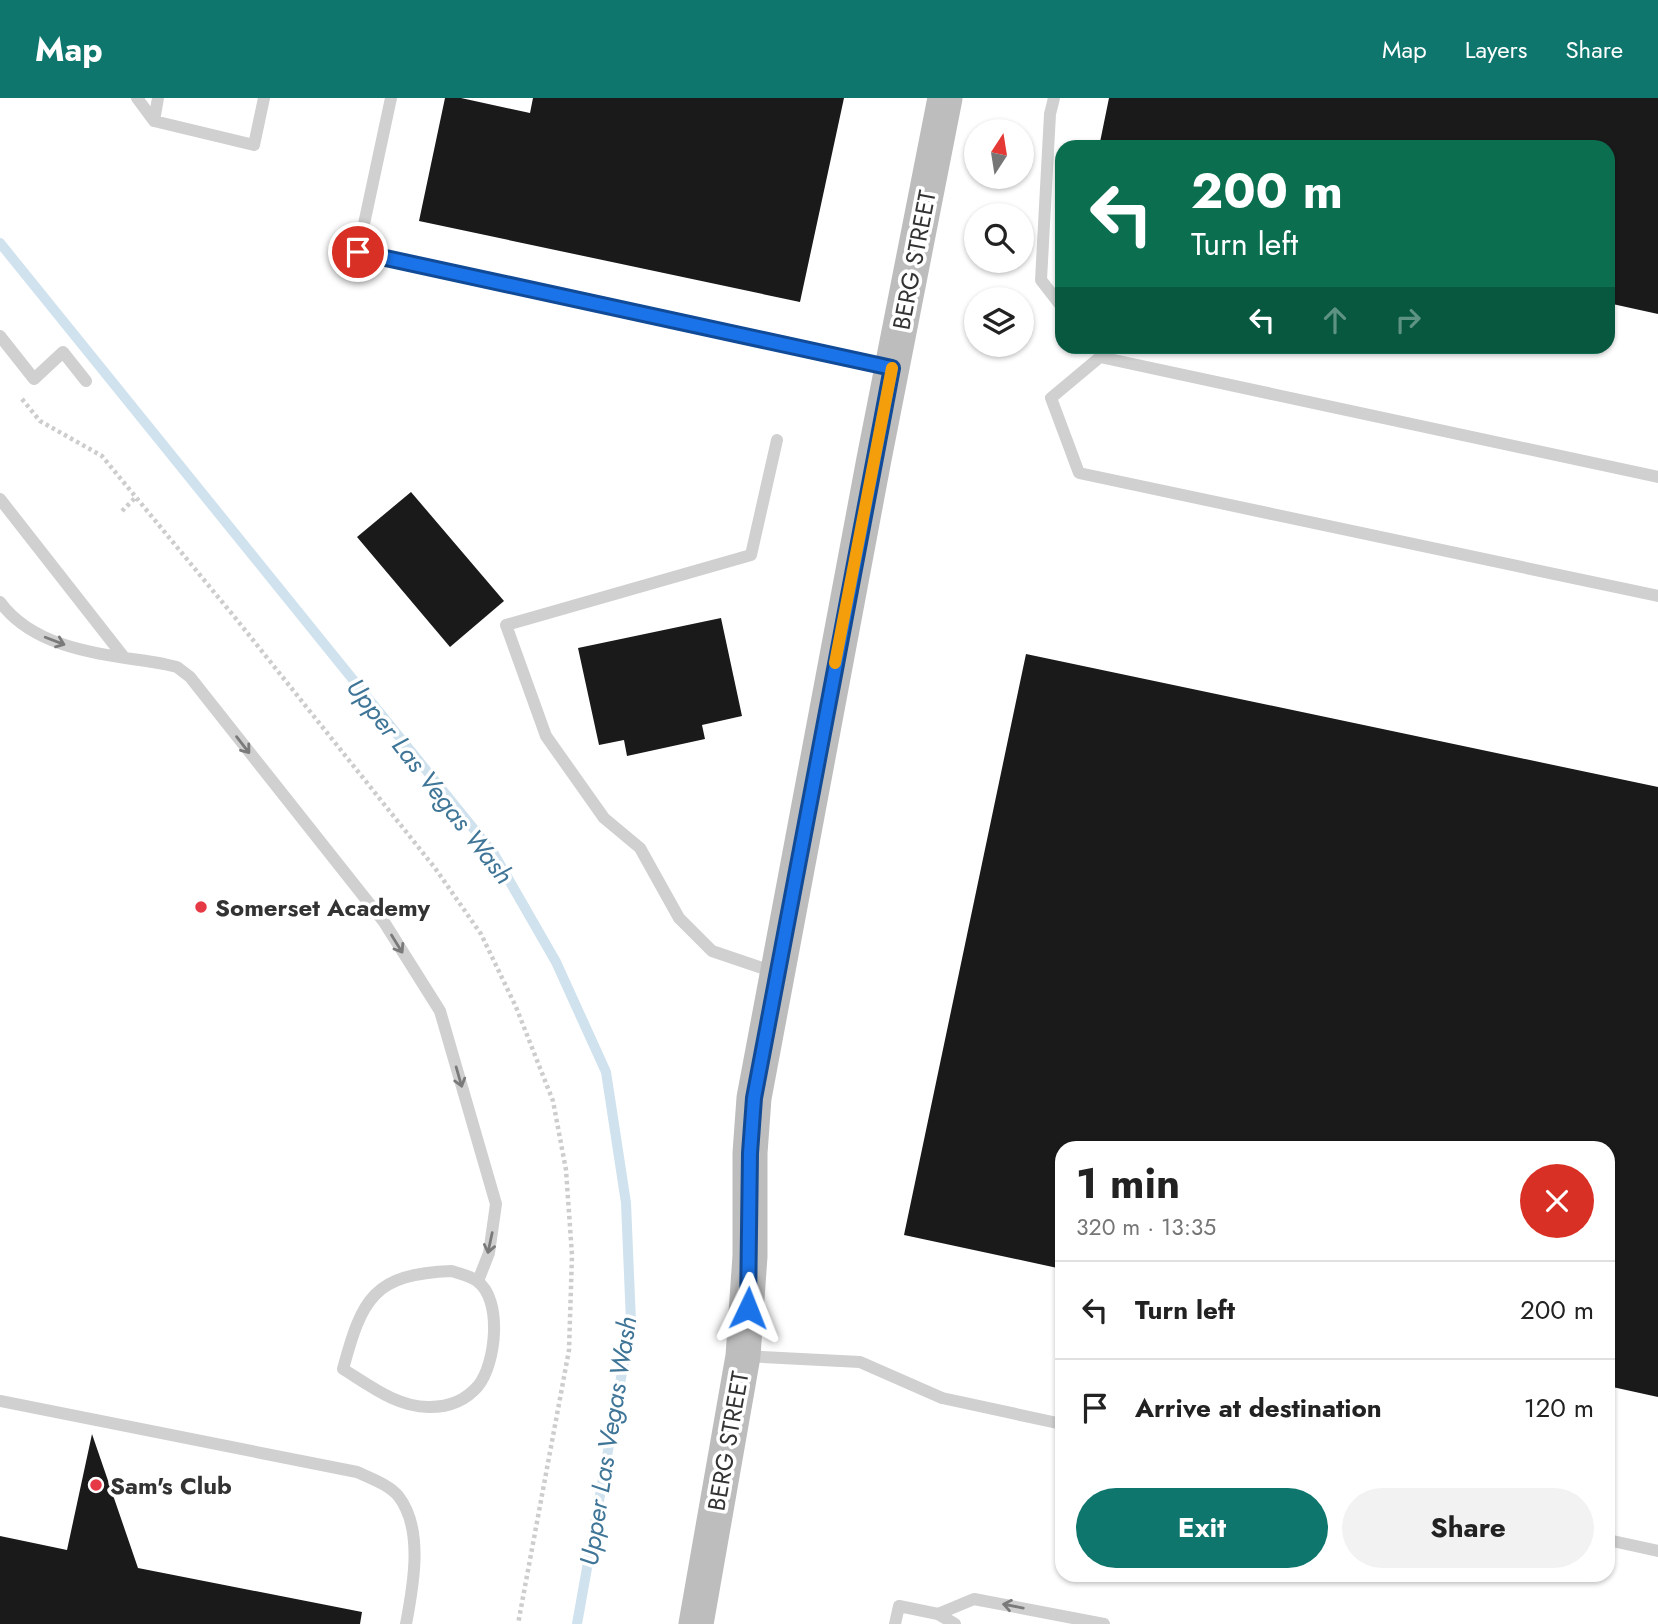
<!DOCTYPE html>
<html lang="en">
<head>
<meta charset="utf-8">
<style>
  body { margin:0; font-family:Jost,sans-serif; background:#f2f2f2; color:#222; height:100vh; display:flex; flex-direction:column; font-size:26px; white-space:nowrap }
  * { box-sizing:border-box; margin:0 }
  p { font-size:23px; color:#767676 }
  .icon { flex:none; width:38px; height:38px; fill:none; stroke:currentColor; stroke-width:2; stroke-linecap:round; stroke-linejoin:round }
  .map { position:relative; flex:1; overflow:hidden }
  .details { position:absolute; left:1055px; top:1043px; width:560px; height:441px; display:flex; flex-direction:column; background:#fff; border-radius:21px; box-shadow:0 2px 5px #0004 }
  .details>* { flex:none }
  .guide { position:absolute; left:1055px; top:42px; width:560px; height:214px; border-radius:21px; box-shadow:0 2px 5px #0004; background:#0b6e4f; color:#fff; overflow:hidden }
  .needle { width:46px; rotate:12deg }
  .buttons { position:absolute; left:964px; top:21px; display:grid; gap:14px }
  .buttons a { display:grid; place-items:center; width:70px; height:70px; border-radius:50%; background:#fff; box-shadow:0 2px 5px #0004; font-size:35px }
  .pin { position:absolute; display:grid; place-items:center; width:60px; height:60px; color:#fff; margin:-30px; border:4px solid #fff; border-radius:50%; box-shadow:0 2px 7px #0007 }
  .me { position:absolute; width:77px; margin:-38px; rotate:2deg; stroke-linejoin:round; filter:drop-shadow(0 0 5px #0008) }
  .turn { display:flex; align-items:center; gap:24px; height:147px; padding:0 21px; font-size:32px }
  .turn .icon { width:91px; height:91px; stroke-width:2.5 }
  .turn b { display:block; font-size:49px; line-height:60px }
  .lanes { display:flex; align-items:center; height:66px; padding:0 21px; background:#0003; justify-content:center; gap:35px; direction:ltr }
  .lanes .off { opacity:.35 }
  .round { display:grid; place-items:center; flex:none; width:74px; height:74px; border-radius:37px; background:#f2f2f2 }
  .overview { display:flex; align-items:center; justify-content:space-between; height:119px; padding:0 21px }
  h1 { font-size:42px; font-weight:700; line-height:52px }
  .cta { display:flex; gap:14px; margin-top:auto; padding:14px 21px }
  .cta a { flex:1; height:80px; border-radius:42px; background:#0f766e; color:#fff; font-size:28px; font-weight:700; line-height:80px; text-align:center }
  .cta a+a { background:#f2f2f2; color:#222 }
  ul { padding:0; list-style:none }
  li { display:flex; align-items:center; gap:21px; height:98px; padding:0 21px; border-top:2px solid #e0e0e0 }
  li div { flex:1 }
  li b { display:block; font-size:26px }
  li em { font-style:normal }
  header { display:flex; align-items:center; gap:42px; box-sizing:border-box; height:98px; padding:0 35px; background:#0f766e; color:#fff }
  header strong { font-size:33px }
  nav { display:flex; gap:38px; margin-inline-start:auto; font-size:24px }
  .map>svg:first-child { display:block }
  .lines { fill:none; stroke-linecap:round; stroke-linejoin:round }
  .stream { stroke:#cfe2ee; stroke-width:10 }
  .building { fill:#1a1a1a }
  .path { stroke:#cdcdcd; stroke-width:4.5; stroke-dasharray:3.5 3.5; stroke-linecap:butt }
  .lane { stroke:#d0d0d0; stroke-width:12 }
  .secondary { stroke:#bdbdbd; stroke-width:35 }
  .oneway { stroke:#7a7a7a }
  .route-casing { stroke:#114b97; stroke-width:18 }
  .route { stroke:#1a73e8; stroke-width:12 }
  .slow { stroke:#f59e0b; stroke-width:12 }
  .poi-dot { fill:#e63946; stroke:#fff; stroke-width:2.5 }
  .labels { text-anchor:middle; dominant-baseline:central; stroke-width:7; stroke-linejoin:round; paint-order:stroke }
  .street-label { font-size:24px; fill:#333; stroke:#fff }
  .poi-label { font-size:24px; font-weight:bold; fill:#333; stroke:#fff; text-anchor:start }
  .water-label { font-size:26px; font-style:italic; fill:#3f7597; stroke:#fff }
</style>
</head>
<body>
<header>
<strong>Map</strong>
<nav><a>Map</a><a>Layers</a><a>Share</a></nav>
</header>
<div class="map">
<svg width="1658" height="1526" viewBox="0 0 1658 1526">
  <rect width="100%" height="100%" fill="#fff"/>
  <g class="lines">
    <!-- stream -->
    <path class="stream" d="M0,145L494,756L556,864L606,974L626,1105L631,1224L577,1526"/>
  </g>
  <!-- building -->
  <path class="building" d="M445,0H461L530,15L533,0H844L800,204L419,123Z
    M1109,0H1658V216L1608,205V49H1099Z
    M411,394L504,503L450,549L357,439Z
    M721,520L742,618L702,627L705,641L627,658L624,642L599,647L578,550Z
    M1026,556L1658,689V1299L1608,1288V1050H1062V1171L904,1137Z
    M92,1336L138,1470L362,1514L360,1526H0V1438L67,1452Z"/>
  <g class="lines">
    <!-- path -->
    <path class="path" d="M22,301L40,323L102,358L237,522L435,770L481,836L516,909L553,1003L566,1072L572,1157L569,1252L518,1526
      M122,413L136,399"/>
    <!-- lane -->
    <path class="lane" d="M137,0L154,23L254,47L264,0
      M391,0L358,154L891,270
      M1054,0L1050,16L1041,182L1062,209
      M154,23L158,0
      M0,238L34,281L63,254L86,283
      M1658,379L1100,259L1051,300L1079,375L1658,498
      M0,401L123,558
      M0,504C37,554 108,556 164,566L177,569L190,579L384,824L440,913L496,1106L489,1155L478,1183
      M777,875L712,853L679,820L640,750L604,720L546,638L506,527L751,457L777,342
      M452,1173C460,1176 471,1178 477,1183C503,1201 496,1266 478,1288C466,1302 449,1309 430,1309C398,1310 369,1287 343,1271C362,1200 374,1176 452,1173Z
      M744,1258L860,1264L942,1300L1062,1326
      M0,1303L357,1374C370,1380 390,1387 399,1399C424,1432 413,1489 406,1526
      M1608,1442L1658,1453
      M938,1516L974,1501L1104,1526
      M895,1526L899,1508L938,1516L955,1526"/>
    <!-- secondary -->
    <path class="secondary" d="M696,1526L743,1258L750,1158V1055L754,1000L874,361L945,0"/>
  </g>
  <!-- one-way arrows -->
  <defs><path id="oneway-shaft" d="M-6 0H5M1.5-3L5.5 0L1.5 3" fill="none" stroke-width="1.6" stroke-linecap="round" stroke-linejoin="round" transform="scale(1.75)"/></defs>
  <g class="oneway">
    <use href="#oneway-shaft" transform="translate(55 543) rotate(21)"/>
    <use href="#oneway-shaft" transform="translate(243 647) rotate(52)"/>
    <use href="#oneway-shaft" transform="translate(397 846) rotate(58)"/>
    <use href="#oneway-shaft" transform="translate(459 979) rotate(74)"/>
    <use href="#oneway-shaft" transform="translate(490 1145) rotate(102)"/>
    <use href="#oneway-shaft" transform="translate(1013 1508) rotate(-169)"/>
  </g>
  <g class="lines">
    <!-- route casing -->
    <g class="route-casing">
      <path id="route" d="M358,154L892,270L754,1000L750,1055L748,1210"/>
    </g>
    <!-- route -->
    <use href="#route" class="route"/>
    <!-- slow -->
    <path class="slow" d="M835,565L892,270"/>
  </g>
  <!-- markers -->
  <g class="poi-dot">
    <circle cx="201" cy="809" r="7"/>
    <circle cx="96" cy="1387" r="7"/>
  </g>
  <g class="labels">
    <!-- street labels -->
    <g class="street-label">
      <text transform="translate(914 162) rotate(-79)">BERG STREET</text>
      <text transform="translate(728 1343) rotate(-80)">BERG STREET</text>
    </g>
    <!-- poi labels -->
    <g class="poi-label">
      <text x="215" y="809">Somerset Academy</text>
      <text x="110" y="1387">Sam's Club</text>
    </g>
    <!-- water labels -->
    <g class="water-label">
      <text transform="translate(430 683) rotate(52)">Upper Las Vegas Wash</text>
      <text transform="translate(608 1343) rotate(-81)">Upper Las Vegas Wash</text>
    </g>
  </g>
</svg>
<div class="buttons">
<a><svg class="needle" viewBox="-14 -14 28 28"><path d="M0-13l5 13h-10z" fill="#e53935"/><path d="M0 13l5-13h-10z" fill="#767676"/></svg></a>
<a><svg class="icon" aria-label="search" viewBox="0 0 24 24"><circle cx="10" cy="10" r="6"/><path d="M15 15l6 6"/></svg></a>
<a><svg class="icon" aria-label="layers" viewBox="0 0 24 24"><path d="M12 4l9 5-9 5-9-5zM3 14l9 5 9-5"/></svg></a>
</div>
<div class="pin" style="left:358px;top:154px;background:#d93025"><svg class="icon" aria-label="arrive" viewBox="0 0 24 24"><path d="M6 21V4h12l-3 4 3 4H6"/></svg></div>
<svg class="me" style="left:748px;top:1210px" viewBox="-20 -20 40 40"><path d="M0-17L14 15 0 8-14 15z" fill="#1a73e8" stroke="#fff" stroke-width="4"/></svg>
<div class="guide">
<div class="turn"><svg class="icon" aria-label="left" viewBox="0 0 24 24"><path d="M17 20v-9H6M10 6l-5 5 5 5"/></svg><div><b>200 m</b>Turn left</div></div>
<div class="lanes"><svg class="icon" aria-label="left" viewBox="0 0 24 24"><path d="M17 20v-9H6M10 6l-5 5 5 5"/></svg><svg class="icon off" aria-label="ahead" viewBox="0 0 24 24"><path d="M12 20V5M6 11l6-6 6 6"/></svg><svg class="icon off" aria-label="right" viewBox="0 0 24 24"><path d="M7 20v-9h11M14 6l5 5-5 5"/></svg></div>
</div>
<section class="details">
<div class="overview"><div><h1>1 min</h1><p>320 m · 13:35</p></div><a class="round" style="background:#d93025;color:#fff"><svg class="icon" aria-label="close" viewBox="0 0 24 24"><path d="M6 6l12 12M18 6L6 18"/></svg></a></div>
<ul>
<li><svg class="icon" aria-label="left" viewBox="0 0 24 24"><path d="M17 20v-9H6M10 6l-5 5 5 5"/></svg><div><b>Turn left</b></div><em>200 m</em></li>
<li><svg class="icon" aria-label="arrive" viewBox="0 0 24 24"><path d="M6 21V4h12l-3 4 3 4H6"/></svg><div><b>Arrive at destination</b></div><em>120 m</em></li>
</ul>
<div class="cta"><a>Exit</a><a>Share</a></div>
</section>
</div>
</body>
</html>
